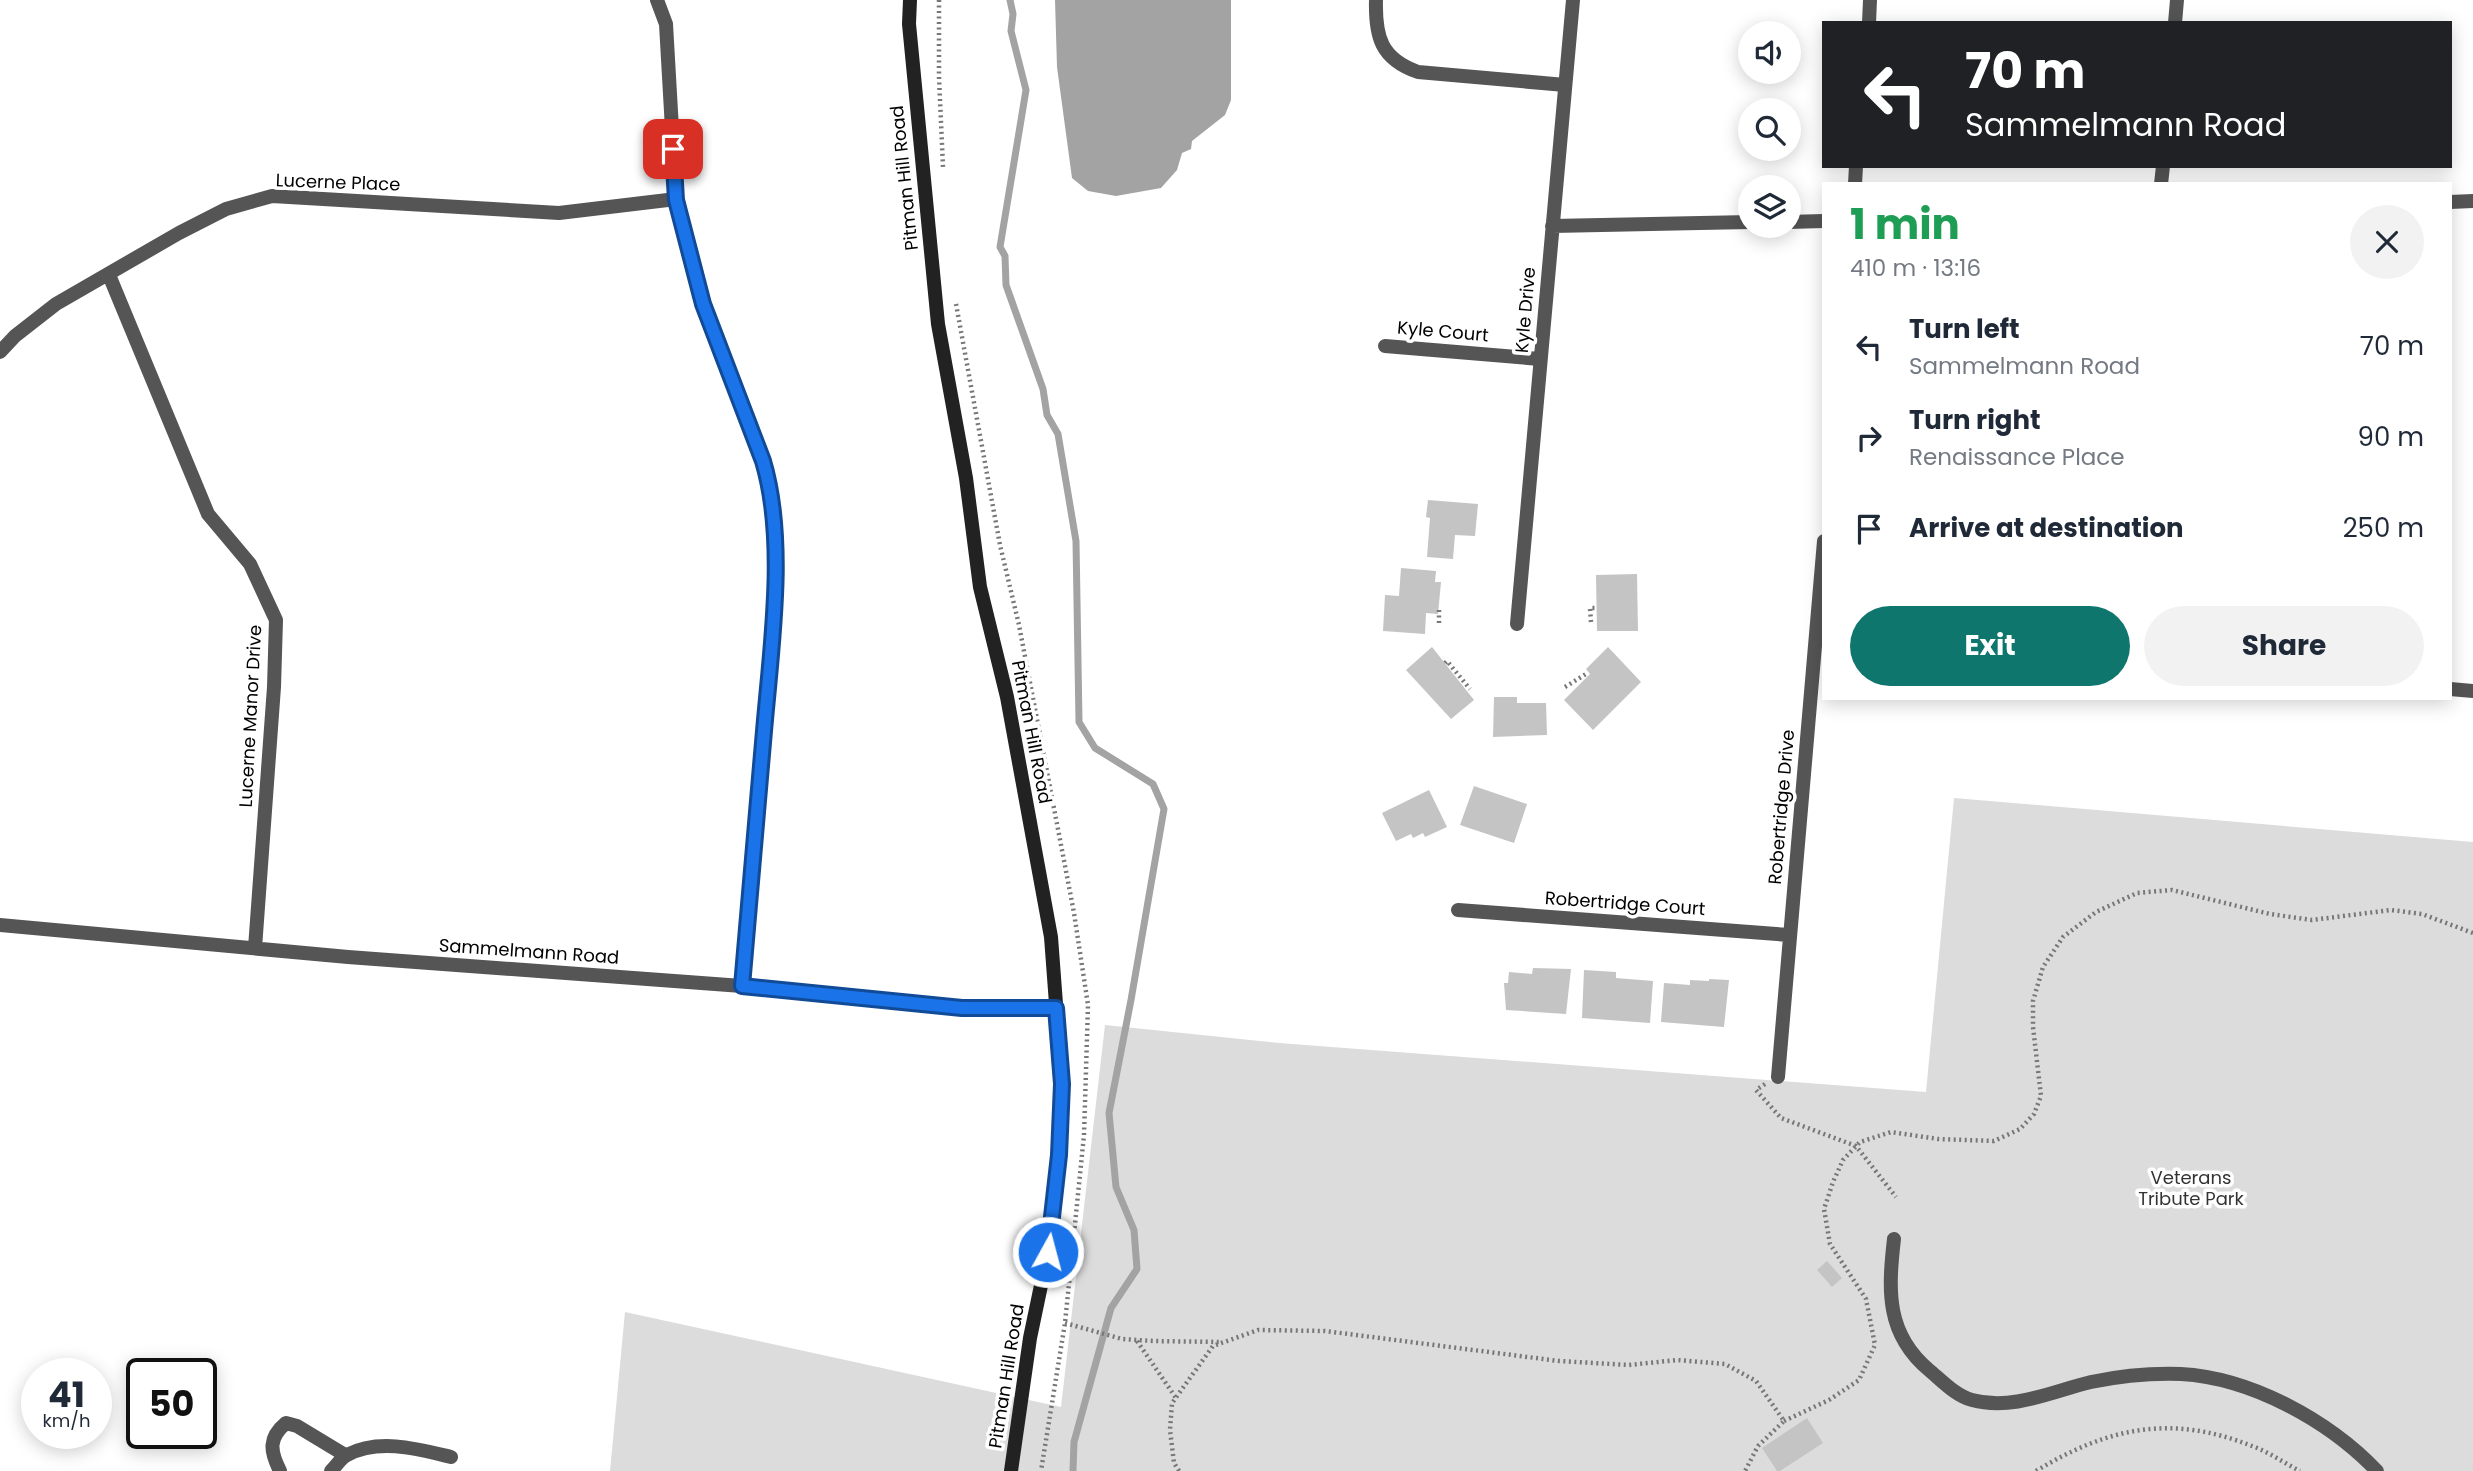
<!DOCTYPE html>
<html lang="en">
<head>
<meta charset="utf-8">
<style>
  body { margin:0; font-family:Poppins,sans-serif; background:#f2f2f3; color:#1f2937; height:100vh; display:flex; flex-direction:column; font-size:26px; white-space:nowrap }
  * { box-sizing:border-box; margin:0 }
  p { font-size:23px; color:#747a83 }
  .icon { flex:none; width:38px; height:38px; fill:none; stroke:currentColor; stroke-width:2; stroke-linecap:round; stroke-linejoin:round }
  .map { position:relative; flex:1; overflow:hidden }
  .sheet { position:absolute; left:1822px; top:182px; width:630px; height:518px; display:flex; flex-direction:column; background:#fff; border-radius:0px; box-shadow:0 4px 18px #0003 }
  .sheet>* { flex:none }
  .banner { position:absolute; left:1822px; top:21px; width:630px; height:147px; border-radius:0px; box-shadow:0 4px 18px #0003; background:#202124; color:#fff; overflow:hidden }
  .buttons { position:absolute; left:1738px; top:21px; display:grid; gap:14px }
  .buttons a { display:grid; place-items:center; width:63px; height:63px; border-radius:50%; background:#fff; box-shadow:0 4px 18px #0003; font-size:35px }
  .speed { position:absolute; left:21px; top:1358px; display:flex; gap:14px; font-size:35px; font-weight:700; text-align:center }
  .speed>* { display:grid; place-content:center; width:91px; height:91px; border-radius:50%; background:#fff; box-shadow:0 4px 18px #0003; line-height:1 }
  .speed small { font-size:18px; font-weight:400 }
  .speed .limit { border:4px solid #111; border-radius:10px; background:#fff; color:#111 }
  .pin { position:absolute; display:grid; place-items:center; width:60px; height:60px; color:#fff; margin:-30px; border-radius:14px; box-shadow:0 4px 10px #0006 }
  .me { position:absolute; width:77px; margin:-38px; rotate:7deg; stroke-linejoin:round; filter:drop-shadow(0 0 5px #0008) }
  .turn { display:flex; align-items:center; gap:24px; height:147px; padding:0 28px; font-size:32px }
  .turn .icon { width:91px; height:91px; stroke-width:2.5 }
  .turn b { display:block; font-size:49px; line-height:60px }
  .round { display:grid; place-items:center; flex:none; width:74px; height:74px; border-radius:37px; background:#f2f2f3 }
  .overview { display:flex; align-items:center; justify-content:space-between; height:119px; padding:0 28px }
  h1 { font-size:42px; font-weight:700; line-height:52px; color:#1e9e55 }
  .action { display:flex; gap:14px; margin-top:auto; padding:14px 28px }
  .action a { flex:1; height:80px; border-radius:42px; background:#0f766e; color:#fff; font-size:28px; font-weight:700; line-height:80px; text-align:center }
  .action a+a { background:#f2f2f3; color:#1f2937 }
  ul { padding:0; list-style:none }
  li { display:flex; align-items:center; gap:21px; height:91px; padding:0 28px }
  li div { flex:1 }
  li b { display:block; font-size:26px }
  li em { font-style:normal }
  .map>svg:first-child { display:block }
  .green { fill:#dcdcdc }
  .water { fill:#a3a3a3 }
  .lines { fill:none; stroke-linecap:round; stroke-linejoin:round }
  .stream { stroke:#a3a3a3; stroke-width:7 }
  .building { fill:#c4c4c4 }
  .path { stroke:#777; stroke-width:4.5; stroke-dasharray:2 3.5; stroke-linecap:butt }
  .street { stroke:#555; stroke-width:14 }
  .secondary { stroke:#222; stroke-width:14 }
  .route-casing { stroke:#114b97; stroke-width:18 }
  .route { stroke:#1a73e8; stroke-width:12 }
  .labels { text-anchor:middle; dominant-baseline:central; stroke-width:7; stroke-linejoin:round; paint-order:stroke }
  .street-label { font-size:18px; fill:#000; stroke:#fff }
  .park-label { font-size:18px; fill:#333; stroke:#fff }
</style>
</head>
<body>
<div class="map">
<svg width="2473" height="1471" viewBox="0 0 2473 1471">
  <rect width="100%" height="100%" fill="#fff"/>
  <!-- green -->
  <path class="green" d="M1954,798L2473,842V1471H610L625,1312L1061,1407L1105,1025L1279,1043L1926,1092Z"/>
  <!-- water -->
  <path class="water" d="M1055,0H1231V100L1225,115L1192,141L1191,149L1182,153L1177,170L1161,188L1116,196L1088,191L1072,178L1057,67Z"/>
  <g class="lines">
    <!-- stream -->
    <path class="stream" d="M1010,0L1013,14L1011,31L1026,90L1000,247L1005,256L1006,285L1043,389L1047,415L1058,434L1076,541L1079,722L1095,748L1153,784L1164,809L1131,1000L1109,1113L1116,1187L1134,1230L1137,1269L1111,1308L1074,1442L1073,1471"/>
  </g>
  <!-- building -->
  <path class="building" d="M1428,500L1478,504L1475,536L1455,535L1453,559L1427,557L1430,518L1426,517Z
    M1401,568L1436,571L1435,582H1441L1438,614L1426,613L1425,634L1383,631L1385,595L1399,596Z
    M1637,574L1638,631H1597L1596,575Z
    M1432,647L1474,700L1451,719L1406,670Z
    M1608,647L1641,682L1593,730L1564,700L1590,674L1586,669Z
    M1494,697H1517V703H1546L1547,735L1493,737Z
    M1474,786L1527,804L1514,843L1460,825Z
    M1429,790L1447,827L1425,837L1423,833L1413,838L1411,834L1396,841L1382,813Z
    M1533,968L1571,969L1566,1014L1506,1010L1504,983H1508L1509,972L1532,974Z
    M1584,970L1616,972V978L1653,981L1650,1023L1582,1018Z
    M1709,979L1729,980L1724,1027L1661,1022L1664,983L1690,985V980L1709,981Z
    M1827,1261L1842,1278L1832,1287L1817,1270Z
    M1807,1418L1823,1443L1780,1471H1777L1762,1448Z"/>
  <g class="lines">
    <!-- path -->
    <path class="path" d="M939,0V77L943,167
      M956,304L1000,545L1019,625L1074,913L1088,1005L1084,1135L1065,1323L1041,1471
      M1591,622L1590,608H1597
      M1439,623V608
      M1445,663L1447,661L1470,689
      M1565,687L1586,674L1588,676
      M1765,1084L1756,1090L1781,1118L1856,1146L1896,1197
      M1065,1323L1122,1339L1153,1341L1220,1342
      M1137,1341L1176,1398
      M1784,1421L1829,1400L1859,1380L1875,1345L1866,1299L1830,1244L1824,1209L1833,1182L1843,1160L1860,1142L1891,1132L1938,1139L1994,1141L2020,1129L2034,1114L2041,1096L2033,1027V1001L2043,967L2063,937L2096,912L2137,893L2172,890L2270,914L2312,920L2391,910L2422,914L2473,933
      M1179,1471L1174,1463L1170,1430L1172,1403L1213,1346L1258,1330L1325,1331L1559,1361L1629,1365L1677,1360L1725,1364L1756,1381L1784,1421L1758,1446L1745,1471
      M2036,1471C2109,1427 2171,1414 2252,1446C2269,1452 2284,1463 2300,1471"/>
    <!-- street -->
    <path class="street" d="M657,0L666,24L676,199L703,304L763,461C787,538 772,640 765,720C757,809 750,898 742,986
      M1376,0C1375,37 1381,59 1418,72L1565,85
      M1869,23L1870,0
      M2175,23L2177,0
      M1855,184L1856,166
      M2161,184L2163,166
      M2450,202L2473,201
      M1788,222L1824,221
      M1552,226L1750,222
      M109,275L208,514L250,564L276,620L274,687L255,948
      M1385,346L1540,359
      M0,352L15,336L56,304L179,233L226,209L272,196L559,213L676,199
      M1517,624L1573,0
      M2450,689L2473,691
      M1458,910L1789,935
      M0,925L348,957L742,986L963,1008H1056
      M1778,1077L1824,541
      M1894,1239C1888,1291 1886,1334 1929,1370C1942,1381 1956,1396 1972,1400C2013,1411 2053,1391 2091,1382C2120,1376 2152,1373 2181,1374C2252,1378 2329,1421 2377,1471
      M280,1471C270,1451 268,1438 286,1423L297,1426L345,1455
      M331,1471C336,1466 341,1458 347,1455C379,1438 418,1449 451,1457"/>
    <!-- secondary -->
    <path class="secondary" d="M910,0L909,24L938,324L966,478L980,587L1007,697L1051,937L1062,1084L1059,1155L1048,1252L1030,1338L1011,1471"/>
  </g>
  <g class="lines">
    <!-- route casing -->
    <g class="route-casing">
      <path id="route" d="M673,149L676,200L703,304L763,461C787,541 771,648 764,731C756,816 750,901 742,986L962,1008H1056L1062,1084L1059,1155L1048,1252"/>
    </g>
    <!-- route -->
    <use href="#route" class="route"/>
  </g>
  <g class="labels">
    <!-- street labels -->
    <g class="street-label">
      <text transform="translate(904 178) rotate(-96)">Pitman Hill Road</text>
      <text transform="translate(338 182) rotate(2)">Lucerne Place</text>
      <text transform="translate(1525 310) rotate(-85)">Kyle Drive</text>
      <text transform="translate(1443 331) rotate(5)">Kyle Court</text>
      <text transform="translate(250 716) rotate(-87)">Lucerne Manor Drive</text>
      <text transform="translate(1032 732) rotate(79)">Pitman Hill Road</text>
      <text transform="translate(1781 807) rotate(-85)">Robertridge Drive</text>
      <text transform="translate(1625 903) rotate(4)">Robertridge Court</text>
      <text transform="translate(529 951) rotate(4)">Sammelmann Road</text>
      <text transform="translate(1006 1376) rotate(-81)">Pitman Hill Road</text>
    </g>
    <!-- park labels -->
    <g class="park-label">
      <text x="2191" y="1177">Veterans<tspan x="2191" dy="21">Tribute Park</tspan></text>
    </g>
  </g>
</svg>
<div class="buttons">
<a><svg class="icon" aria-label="sound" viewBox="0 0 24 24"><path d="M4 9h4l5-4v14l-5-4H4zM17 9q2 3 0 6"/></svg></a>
<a><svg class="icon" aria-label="search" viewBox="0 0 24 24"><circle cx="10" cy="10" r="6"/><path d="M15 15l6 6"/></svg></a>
<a><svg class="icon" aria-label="layers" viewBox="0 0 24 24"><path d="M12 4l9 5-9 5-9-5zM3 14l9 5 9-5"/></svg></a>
</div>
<div class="speed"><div>41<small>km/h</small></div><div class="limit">50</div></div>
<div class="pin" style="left:673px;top:149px;background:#d93025"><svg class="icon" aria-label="arrive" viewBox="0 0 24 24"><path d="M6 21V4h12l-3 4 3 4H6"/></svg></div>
<svg class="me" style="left:1048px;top:1252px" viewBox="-20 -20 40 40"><circle r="17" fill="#1a73e8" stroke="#fff" stroke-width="3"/><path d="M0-11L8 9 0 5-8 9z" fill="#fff"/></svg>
<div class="banner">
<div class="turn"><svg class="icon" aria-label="left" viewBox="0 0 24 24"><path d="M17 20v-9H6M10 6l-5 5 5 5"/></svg><div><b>70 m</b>Sammelmann Road</div></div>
</div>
<section class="sheet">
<div class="overview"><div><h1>1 min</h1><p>410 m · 13:16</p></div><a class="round"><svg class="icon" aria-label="close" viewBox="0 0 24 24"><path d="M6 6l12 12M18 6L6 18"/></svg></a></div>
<ul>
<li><svg class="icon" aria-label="left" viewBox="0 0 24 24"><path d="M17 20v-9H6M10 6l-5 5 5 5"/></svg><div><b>Turn left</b><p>Sammelmann Road</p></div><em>70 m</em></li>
<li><svg class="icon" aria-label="right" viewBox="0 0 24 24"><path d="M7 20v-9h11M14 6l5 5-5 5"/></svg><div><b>Turn right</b><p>Renaissance Place</p></div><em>90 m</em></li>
<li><svg class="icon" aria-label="arrive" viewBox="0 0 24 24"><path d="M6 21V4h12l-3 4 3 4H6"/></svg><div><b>Arrive at destination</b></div><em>250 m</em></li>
</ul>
<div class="action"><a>Exit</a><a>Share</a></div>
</section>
</div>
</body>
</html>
